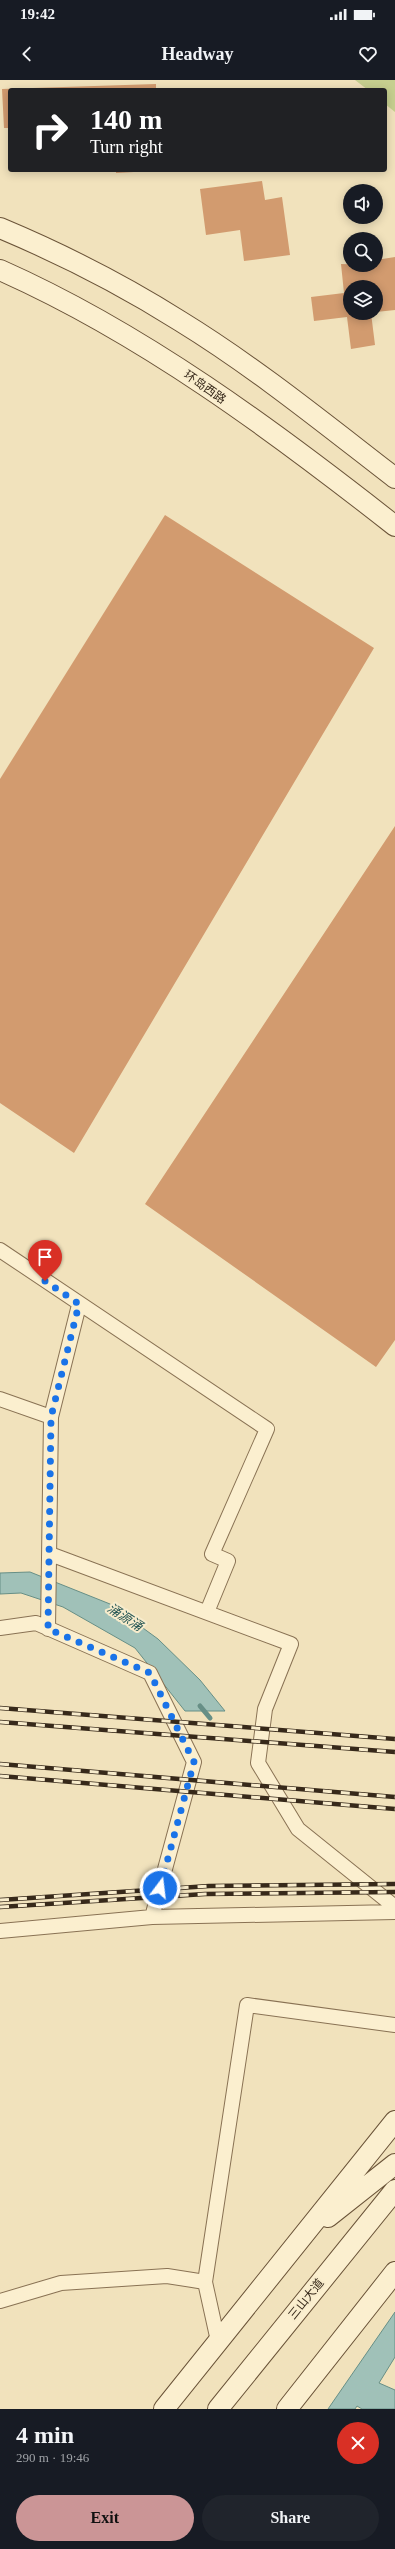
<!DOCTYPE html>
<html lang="en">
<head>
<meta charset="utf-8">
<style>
  body { margin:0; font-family:"Times New Roman","Noto Sans SC",serif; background:#20242c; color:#f1f3f6; height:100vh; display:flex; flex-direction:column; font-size:15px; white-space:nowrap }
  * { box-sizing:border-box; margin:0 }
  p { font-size:13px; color:#9ea1a6 }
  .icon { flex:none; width:22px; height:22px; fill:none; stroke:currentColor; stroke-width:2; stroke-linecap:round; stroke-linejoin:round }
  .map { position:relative; height:2329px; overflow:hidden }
  .panel { display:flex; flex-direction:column; background:#171b24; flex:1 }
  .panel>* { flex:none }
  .top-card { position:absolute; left:8px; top:8px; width:379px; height:84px; border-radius:4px; box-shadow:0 2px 10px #0003; background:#202124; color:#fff; overflow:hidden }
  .controls { position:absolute; left:343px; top:104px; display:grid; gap:8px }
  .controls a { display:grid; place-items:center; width:40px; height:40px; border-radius:50%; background:#171b24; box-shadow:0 2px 10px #0003; font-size:20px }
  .pin { position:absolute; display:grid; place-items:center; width:34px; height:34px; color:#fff; margin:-41px -17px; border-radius:50% 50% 50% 0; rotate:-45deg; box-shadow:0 0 4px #0007 }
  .pin .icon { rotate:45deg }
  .me { position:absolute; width:44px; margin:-22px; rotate:15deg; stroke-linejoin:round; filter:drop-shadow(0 0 3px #0008) }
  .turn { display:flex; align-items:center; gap:14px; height:84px; padding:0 16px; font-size:18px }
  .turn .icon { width:52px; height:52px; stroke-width:2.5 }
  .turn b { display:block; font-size:28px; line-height:34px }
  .round { display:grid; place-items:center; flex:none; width:42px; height:42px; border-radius:21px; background:#20242c }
  .headline { display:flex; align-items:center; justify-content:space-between; height:68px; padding:0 16px }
  h1 { font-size:24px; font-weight:600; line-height:30px }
  .button { display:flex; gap:8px; margin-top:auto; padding:8px 16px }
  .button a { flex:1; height:46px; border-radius:24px; background:#cb9596; color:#111; font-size:16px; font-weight:600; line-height:46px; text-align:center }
  .button a+a { background:#20242c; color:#f1f3f6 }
  .status { display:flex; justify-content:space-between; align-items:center; height:28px; padding:0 20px; background:#171b24; direction:ltr }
  .status svg { height:11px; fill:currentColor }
  header { display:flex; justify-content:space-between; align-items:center; height:52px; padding:0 16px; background:#171b24; font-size:18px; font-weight:600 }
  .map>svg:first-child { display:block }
  .green { fill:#c6cf8f }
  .water { fill:#a0c1b8; stroke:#678f86 }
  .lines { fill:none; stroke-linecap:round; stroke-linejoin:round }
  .stream { stroke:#678f86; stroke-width:5 }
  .building { fill:#d29b6f }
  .street-casing { stroke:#897254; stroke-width:16 }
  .secondary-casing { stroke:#6a5338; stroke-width:22 }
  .street { stroke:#fbefcf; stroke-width:14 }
  .secondary { stroke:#fbefcf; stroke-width:20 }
  .rail-casing { stroke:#37291a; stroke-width:4.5 }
  .rail { stroke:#f8eccc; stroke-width:3; stroke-dasharray:9; stroke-linecap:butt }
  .route { stroke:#1a73e8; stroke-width:7; stroke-dasharray:0 12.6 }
  .labels { text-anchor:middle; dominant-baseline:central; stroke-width:4; stroke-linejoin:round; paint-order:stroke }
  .street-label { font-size:12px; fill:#37291a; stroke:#f8eccc }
  .water-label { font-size:13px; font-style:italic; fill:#285856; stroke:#f8eccc }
</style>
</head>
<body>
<div class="status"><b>19:42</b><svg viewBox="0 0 49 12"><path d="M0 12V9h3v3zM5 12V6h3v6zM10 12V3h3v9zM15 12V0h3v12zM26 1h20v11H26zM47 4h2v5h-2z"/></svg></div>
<header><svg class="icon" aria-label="back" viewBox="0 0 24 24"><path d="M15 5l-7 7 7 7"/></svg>Headway<svg class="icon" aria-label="heart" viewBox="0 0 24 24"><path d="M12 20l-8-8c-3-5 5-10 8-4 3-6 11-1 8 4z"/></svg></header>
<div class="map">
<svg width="395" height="2329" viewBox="0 0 395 2329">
  <rect width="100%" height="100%" fill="#f1e2bc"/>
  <!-- green -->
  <path class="green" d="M355,0H395V32L385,24V10H368Z"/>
  <!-- water -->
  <path class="water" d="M30,1492L110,1524L158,1559L200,1600L225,1631H185L135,1568L63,1527L21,1513L0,1514V1493Z
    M395,2232V2277L379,2303L395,2310V2329H362L357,2326L355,2329H328Z"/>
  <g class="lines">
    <!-- stream -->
    <path class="stream" d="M200,1626L210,1638"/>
  </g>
  <!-- building -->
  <path class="building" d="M156,4V10H10V48H4L2,9Z
    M116,90H152V91L116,93Z
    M262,101L265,120L282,117L290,175L244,181L240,150L206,155L200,109Z
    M395,177V230L376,232V207H350V233H371L375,265L351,269L347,237L314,241L311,217L344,213L341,184L376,185V180Z
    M165,435L374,568L74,1073L0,1023V699Z
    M395,746V1260L376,1287L145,1124Z"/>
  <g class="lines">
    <!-- street casing -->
    <g class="street-casing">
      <path id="street" d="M0,1170L267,1349L212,1474L228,1481L207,1532
        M0,1319L51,1337
        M50,1474L291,1564L265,1629L258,1683L298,1749L395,1827
        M0,1548L36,1543L150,1593L194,1682L152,1837L395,1832
        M48,1549L51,1337L79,1225
        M0,1851L152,1837
        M0,2221L61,2203L167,2196L205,2202
        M218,2261L205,2202L247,1925L395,1945"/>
    </g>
    <!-- secondary casing -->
    <g class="secondary-casing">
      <path id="secondary" d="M0,148C62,174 123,205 180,241C255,287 325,344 395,398
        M0,190C142,253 273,350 395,446
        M328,2137L395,2084
        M164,2329L395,2041
        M218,2329L395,2110
        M287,2329L395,2192"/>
    </g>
    <!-- street -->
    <use href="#street" class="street"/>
    <!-- secondary -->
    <use href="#secondary" class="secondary"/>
    <!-- rail casing -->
    <g class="rail-casing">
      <path id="rail" d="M0,1628L395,1659
        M0,1642L395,1672
        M0,1684L395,1717
        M0,1696L395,1729
        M0,1820L209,1806L395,1804
        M0,1827L205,1814L395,1812"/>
    </g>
    <!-- rail -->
    <use href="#rail" class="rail"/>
  </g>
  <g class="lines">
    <!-- route -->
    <path class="route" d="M45,1201L79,1224L51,1337L48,1549L150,1593L194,1682L160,1808"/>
  </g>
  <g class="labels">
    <!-- street labels -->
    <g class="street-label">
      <text transform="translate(205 307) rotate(35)">环岛西路</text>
      <text transform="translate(306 2219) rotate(-51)">三山大道</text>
    </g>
    <!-- water labels -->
    <g class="water-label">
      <text transform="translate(125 1537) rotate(33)">涌源涌</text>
    </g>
  </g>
</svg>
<div class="controls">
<a><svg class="icon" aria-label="sound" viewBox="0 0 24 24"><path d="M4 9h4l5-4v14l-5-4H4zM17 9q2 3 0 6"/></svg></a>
<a><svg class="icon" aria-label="search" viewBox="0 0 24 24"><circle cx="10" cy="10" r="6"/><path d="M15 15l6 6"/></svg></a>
<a><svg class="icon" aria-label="layers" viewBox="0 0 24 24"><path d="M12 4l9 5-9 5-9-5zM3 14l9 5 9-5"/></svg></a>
</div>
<div class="pin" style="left:45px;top:1201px;background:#d93025"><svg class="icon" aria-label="arrive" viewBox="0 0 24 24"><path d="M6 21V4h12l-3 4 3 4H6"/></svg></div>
<svg class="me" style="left:160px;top:1808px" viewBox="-20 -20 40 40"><circle r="17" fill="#1a73e8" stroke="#fff" stroke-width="3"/><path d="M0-11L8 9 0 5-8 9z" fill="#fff"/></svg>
<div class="top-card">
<div class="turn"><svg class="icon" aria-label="right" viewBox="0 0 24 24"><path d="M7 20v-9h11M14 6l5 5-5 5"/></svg><div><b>140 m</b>Turn right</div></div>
</div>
</div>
<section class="panel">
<div class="headline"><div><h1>4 min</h1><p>290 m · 19:46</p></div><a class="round" style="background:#d93025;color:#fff"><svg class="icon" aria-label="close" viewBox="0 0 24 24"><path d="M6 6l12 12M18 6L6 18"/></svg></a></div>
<div class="button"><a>Exit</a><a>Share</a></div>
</section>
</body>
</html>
